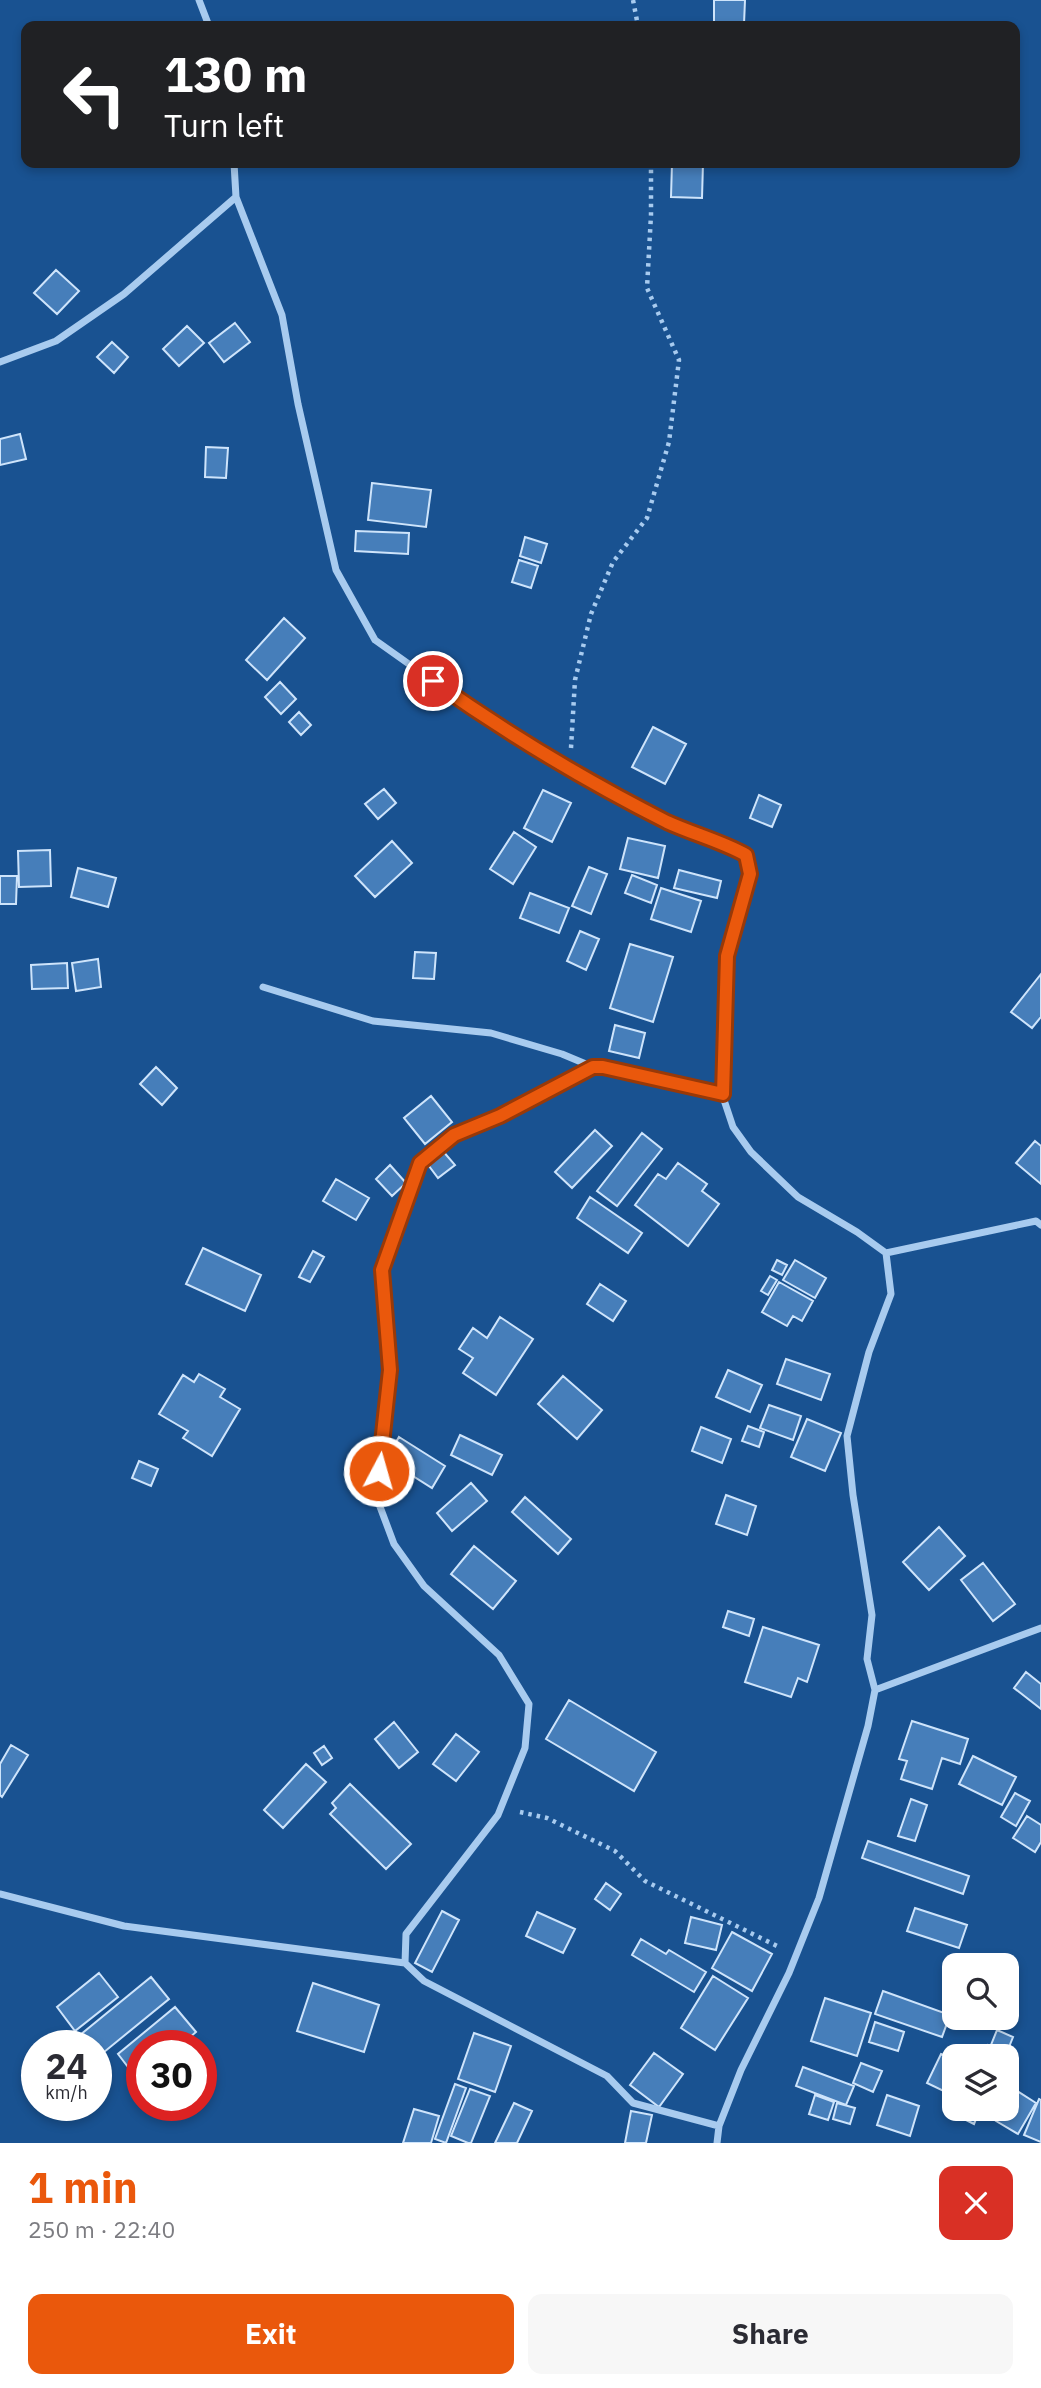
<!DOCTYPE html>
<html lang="en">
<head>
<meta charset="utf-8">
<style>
  body { margin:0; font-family:"IBM Plex Sans",sans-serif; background:#f7f7f7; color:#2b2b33; height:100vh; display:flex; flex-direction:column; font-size:26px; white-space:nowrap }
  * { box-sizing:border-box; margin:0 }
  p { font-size:23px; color:#7c7c81 }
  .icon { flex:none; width:38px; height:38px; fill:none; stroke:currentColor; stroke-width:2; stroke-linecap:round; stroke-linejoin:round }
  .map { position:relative; height:2143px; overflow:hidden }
  .details { display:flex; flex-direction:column; background:#fff; flex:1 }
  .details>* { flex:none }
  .banner { position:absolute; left:21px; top:21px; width:999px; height:147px; border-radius:14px; box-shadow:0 4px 10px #0003; background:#202124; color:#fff; overflow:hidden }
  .tools { position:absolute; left:942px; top:1953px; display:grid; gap:14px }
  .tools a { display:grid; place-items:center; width:77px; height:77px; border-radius:14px; background:#fff; box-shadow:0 4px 10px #0003; font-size:35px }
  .speed { position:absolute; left:21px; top:2030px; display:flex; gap:14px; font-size:35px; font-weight:700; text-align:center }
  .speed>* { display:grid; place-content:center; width:91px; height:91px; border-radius:50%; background:#fff; box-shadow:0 4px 10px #0003; line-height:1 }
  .speed small { font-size:18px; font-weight:400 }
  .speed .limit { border:10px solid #d22; background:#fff; color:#111 }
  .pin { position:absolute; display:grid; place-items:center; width:60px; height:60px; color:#fff; margin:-30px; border:4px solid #fff; border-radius:50%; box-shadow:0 2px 7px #0007 }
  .me { position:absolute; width:77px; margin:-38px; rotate:6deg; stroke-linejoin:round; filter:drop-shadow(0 0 5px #0008) }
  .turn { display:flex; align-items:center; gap:24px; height:147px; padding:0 28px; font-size:32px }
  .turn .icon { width:91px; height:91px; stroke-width:2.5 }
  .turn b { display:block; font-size:49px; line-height:60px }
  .round { display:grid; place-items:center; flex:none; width:74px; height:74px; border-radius:14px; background:#f7f7f7 }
  .summary { display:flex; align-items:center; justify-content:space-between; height:119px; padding:0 28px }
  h1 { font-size:42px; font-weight:700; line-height:52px; color:#ea580c }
  .primary-button { display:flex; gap:14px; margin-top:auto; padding:14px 28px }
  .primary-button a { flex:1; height:80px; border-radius:14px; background:#ea580c; color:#fff; font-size:28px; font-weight:700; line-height:80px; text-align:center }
  .primary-button a+a { background:#f7f7f7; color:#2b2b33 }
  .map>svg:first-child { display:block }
  .building { fill:#467eba; stroke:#cee4fb; stroke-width:2 }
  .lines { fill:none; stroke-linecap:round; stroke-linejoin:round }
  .path { stroke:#a8cbef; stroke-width:4.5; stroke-dasharray:3.5 5; stroke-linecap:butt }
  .street { stroke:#a8cbef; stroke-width:7 }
  .route-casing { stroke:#983908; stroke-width:18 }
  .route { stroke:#ea580c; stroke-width:12 }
</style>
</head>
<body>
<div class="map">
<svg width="1041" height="2143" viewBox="0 0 1041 2143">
  <rect width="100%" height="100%" fill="#195291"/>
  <!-- building -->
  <path class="building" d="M714,0H745L744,24H714Z
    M672,163H703L702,198L671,197Z
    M56,270L79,291L57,314L34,293Z
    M235,323L250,342L224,362L209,343Z
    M187,326L204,343L179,366L163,349Z
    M112,342L128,357L114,373L97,357Z
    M20,434L26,459L0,465V439Z
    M206,447L228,448L226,478L205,477Z
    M372,483L431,490L426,527L368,520Z
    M356,531L409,533L408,554L355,551Z
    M525,537L547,544L541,563L520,556Z
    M519,560L538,566L531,588L512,582Z
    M284,618L305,638L267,680L246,660Z
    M280,682L296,699L281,714L265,697Z
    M299,712L311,725L301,735L289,722Z
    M653,727L686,744L665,784L632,767Z
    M384,789L396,803L378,819L365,804Z
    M543,790L571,803L552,842L524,828Z
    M759,795L781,805L772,827L750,818Z
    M514,832L536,847L513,884L490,869Z
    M628,838L665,846L658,878L620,869Z
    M392,841L412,863L375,897L355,876Z
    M50,850L51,886L19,887L18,851Z
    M589,867L607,874L591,914L572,906Z
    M78,868L116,878L108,907L71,897Z
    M679,870L721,881L717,898L674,888Z
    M632,875L657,885L651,903L625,893Z
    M0,876H17L16,904H0Z
    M661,888L701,901L691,932L651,919Z
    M530,893L569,908L559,933L520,918Z
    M580,931L599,939L586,970L567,961Z
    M630,944L673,957L653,1022L610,1008Z
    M415,952L436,953L434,979L413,978Z
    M98,959L101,987L76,991L72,963Z
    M67,963L68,988L32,989L31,965Z
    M1041,974V1017L1032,1028L1011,1012Z
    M615,1025L645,1033L639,1058L609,1051Z
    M156,1067L177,1088L162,1105L140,1084Z
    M431,1096L452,1122L425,1144L404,1118Z
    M595,1130L612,1146L572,1188L555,1172Z
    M642,1133L662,1149L617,1206L597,1191Z
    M1035,1141L1041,1146V1184L1016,1163Z
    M442,1150L455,1165L438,1178L426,1162Z
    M678,1163L707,1184L702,1191L719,1204L688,1246L635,1205L658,1174L666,1179Z
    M390,1165L406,1183L392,1196L376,1179Z
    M336,1179L369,1198L356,1220L323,1201Z
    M590,1197L642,1233L628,1253L577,1218Z
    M203,1248L261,1275L245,1311L186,1284Z
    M313,1251L324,1257L310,1282L299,1277Z
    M777,1260L787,1265L782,1275L772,1270Z
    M795,1260L826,1278L815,1298L783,1280Z
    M770,1276L777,1280L768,1295L761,1291Z
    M779,1282L813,1301L802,1321L793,1316L787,1326L762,1312Z
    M600,1284L626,1301L613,1321L587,1304Z
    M500,1317L533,1339L496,1395L463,1373L473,1358L459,1349L473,1328L487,1338Z
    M786,1359L830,1374L821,1400L777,1384Z
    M728,1370L762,1385L750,1412L716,1397Z
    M199,1374L225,1389L220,1397L240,1409L212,1456L183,1438L188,1431L159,1414L183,1375L194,1382Z
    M563,1376L602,1410L577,1439L538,1404Z
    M769,1405L801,1416L793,1440L760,1428Z
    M807,1419L841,1433L825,1471L791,1457Z
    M748,1426L764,1432L759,1447L742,1441Z
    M701,1427L731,1439L722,1463L692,1451Z
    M460,1435L502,1455L492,1475L451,1455Z
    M399,1437L445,1466L432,1488L386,1459Z
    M139,1461L158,1469L151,1486L132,1478Z
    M471,1483L487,1501L452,1531L437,1513Z
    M726,1495L756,1506L747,1535L716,1524Z
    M525,1497L571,1539L558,1554L512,1512Z
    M939,1527L965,1556L929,1590L903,1562Z
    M474,1546L516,1581L493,1609L451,1574Z
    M983,1563L1015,1604L993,1621L961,1580Z
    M728,1611L754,1619L749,1636L723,1627Z
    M763,1627L819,1645L807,1682L798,1678L791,1697L745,1682Z
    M1026,1672L1041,1684V1709L1014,1688Z
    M569,1700L656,1752L634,1791L546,1739Z
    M912,1721L968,1739L960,1764L942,1758L932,1789L901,1779L907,1761L899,1759Z
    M394,1722L418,1752L399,1768L375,1739Z
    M456,1734L479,1752L456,1781L433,1764Z
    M11,1745L28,1755L2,1797L0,1795V1764Z
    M324,1746L332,1758L322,1765L314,1753Z
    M973,1756L1016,1777L1002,1805L959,1784Z
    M306,1764L326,1782L283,1828L264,1810Z
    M350,1784L411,1844L386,1869L330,1814L336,1808L332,1803Z
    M1015,1793L1030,1801L1016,1826L1001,1817Z
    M911,1799L927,1805L915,1841L898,1836Z
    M1027,1816L1041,1825V1842L1035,1852L1013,1838Z
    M868,1841L969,1876L963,1894L862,1858Z
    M606,1883L621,1894L610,1910L595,1899Z
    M915,1908L967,1925L959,1948L907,1931Z
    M442,1911L459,1920L432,1972L415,1963Z
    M537,1912L575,1929L563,1953L526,1936Z
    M691,1917L722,1925L716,1950L685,1943Z
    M732,1932L772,1954L752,1991L712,1968Z
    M641,1939L666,1954L669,1950L706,1972L694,1992L632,1955Z
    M99,1973L118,1997L75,2031L57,2007Z
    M713,1976L748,1998L715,2050L681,2028Z
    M151,1977L169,1999L98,2057L96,2046H89L80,2035Z
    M313,1983L379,2005L364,2052L297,2031Z
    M883,1991L950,2015L942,2037L875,2014Z
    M825,1998L871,2013L857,2056L811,2041Z
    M175,2007L196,2032L180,2046H142V2077L138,2080L118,2054Z
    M875,2022L904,2032L898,2051L869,2042Z
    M997,2030L1013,2037L1007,2052L991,2045Z
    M474,2033L511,2046L495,2092L458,2079Z
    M988,2045L1010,2053L1006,2064V2056H984Z
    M654,2053L683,2074L659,2107L630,2085Z
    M941,2054L954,2060V2096L927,2083Z
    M861,2063L882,2071L873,2092L853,2083Z
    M803,2067L854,2086L846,2105L796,2086Z
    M455,2084L466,2088L446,2143L435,2139Z
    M470,2089L490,2096L471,2143H468L451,2136Z
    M1014,2089L1036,2103L1018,2134L996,2121L1003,2109H1006V2102Z
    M815,2095L834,2102L828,2120L809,2114Z
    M887,2095L919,2106L910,2136L877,2125Z
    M1039,2099L1041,2100V2142L1024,2135Z
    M514,2103L532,2111L517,2143H495Z
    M837,2103L855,2108L850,2124L833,2119Z
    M414,2109L439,2116L431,2143H403Z
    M961,2109H980L974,2124L958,2116Z
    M631,2111L652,2115L646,2143H625Z"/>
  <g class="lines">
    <!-- path -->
    <path class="path" d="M633,0L638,26
      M571,748L575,680L591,614L613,562L647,518L669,442L679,360L647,288L651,215V163
      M520,1812L547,1818L615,1851L645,1881L779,1947"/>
    <!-- street -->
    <path class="street" d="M199,0L209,26
      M234,163L236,197L282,315L298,404L336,570L375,640L492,723L569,770L670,823L726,844L746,855L750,874L727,956L722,1094L733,1127L751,1152L798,1197L857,1232L886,1253L891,1294L869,1352L847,1436L853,1495L872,1615L867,1659L875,1690L868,1726L819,1898L789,1973L741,2070L719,2126L717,2143
      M0,362L56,341L124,294L236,197
      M263,987L373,1021L491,1033L562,1054L593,1067H603L722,1094
      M886,1253L1036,1221L1041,1225
      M875,1690L1041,1628
      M0,1894L124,1926L405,1963L424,1981L607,2076L633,2103L719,2126
      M405,1963L406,1934L498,1815L525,1748L529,1704L499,1655L424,1586L394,1544L376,1496L390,1370L382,1270L420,1163L454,1134L500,1116L593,1067"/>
  </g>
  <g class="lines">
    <!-- route casing -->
    <g class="route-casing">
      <path id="route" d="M379,1471L390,1370L382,1270L420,1163L454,1135L500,1116L593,1067H603L723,1094L727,956L750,874L746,855C721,841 693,834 667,822C586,781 508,734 433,681"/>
    </g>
    <!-- route -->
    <use href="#route" class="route"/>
  </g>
</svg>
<div class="tools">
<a><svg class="icon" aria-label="search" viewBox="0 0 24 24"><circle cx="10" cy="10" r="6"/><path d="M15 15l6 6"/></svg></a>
<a><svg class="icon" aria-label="layers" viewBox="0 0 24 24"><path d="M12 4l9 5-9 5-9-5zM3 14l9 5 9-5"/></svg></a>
</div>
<div class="speed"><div>24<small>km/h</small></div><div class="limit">30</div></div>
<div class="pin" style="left:433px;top:681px;background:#d93025"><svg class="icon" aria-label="arrive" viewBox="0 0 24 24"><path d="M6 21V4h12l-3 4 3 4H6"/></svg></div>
<svg class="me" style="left:379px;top:1471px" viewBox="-20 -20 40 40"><circle r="17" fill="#ea580c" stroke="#fff" stroke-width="3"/><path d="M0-11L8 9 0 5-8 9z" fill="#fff"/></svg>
<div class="banner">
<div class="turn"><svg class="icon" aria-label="left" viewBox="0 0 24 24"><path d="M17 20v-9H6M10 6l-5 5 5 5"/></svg><div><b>130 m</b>Turn left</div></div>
</div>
</div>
<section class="details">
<div class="summary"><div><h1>1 min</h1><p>250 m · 22:40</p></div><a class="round" style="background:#d93025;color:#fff"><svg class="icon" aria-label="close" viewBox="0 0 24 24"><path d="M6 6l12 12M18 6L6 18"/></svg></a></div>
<div class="primary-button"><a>Exit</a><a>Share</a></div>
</section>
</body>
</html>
